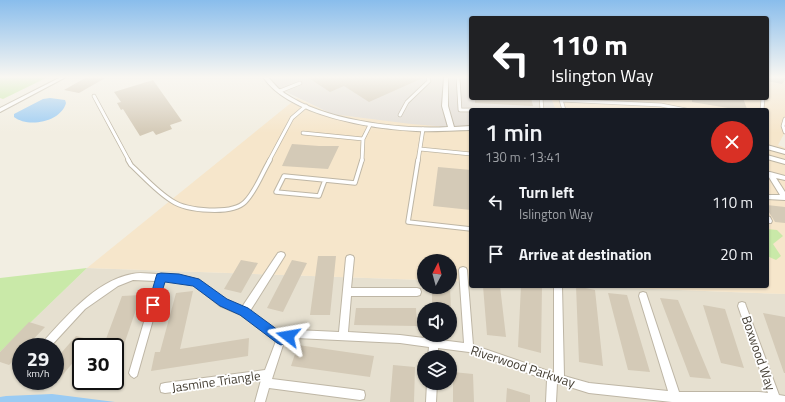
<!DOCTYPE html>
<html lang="en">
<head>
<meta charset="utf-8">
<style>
  body { margin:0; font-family:"Titillium Web",sans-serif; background:#20242c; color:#f1f3f6; height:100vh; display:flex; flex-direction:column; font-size:15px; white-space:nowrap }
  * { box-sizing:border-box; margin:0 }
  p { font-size:13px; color:#9ea1a6 }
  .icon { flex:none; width:22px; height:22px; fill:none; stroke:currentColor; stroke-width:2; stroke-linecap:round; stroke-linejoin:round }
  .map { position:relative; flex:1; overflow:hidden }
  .side { position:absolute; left:469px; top:108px; width:300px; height:180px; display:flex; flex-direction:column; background:#171b24; border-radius:4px; box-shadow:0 1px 3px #0004 }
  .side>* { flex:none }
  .top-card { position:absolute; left:469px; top:16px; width:300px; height:84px; border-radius:4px; box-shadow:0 1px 3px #0004; background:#202124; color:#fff; overflow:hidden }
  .needle { width:26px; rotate:6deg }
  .fabs { position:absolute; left:417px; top:254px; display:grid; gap:8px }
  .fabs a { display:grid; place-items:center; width:40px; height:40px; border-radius:50%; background:#171b24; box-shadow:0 1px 3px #0004; font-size:20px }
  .speed { position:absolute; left:12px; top:338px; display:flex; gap:8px; font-size:20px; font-weight:700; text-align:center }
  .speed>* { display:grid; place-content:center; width:52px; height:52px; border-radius:50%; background:#171b24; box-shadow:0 1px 3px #0004; line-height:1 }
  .speed small { font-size:10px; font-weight:400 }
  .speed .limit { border:2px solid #111; border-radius:6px; background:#fff; color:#111 }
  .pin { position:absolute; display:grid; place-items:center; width:34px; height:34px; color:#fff; margin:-17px; border-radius:8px; box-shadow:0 2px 6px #0006 }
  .me { position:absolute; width:44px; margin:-22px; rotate:284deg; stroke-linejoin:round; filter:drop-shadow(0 0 3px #0008) }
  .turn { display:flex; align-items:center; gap:14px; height:84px; padding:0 16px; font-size:18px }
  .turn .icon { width:52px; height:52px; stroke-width:2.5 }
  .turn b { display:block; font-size:28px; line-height:34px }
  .round { display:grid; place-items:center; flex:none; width:42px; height:42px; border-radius:21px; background:#20242c }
  .summary { display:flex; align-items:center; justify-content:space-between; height:68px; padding:0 16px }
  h1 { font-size:24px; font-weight:600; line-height:30px }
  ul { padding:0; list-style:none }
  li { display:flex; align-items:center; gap:12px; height:52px; padding:0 16px }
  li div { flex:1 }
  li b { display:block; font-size:15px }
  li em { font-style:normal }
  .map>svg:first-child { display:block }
  .residential { fill:#e6e0d0; fill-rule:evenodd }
  .commercial { fill:#f6e6cb }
  .industrial { fill:#e4dfd8 }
  .green { fill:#c9e9a8 }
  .water { fill:#9acbf3 }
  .building { fill:#d4cab7 }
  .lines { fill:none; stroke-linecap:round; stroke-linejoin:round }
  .lane-far1-casing { stroke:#beb6a5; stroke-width:4.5 }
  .lane-casing { stroke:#beb6a5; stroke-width:5.5 }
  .street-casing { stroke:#beb6a5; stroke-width:2 }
  .lane-far1 { stroke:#fff; stroke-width:3 }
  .lane { stroke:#fff; stroke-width:3.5 }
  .street { fill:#fff; fill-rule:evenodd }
  .route { fill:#1a73e8; stroke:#114b97 }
  .labels { text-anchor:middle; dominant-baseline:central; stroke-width:3.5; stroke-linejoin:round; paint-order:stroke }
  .near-street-label { font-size:13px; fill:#443e33; stroke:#fff }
</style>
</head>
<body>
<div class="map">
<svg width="785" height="402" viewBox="0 0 785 402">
  <rect width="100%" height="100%" fill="#f2eee2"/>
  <!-- residential -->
  <path class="residential" d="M87,268L424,280V287H450V281L471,282V286H573L785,294V402H0V352ZM424,309H450V335H424ZM21,347H55V381H21ZM81,347H115V381H81ZM424,357H450V383H424Z"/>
  <!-- commercial -->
  <path class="commercial" d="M767,77H785V132L778,145L785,148V294L573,286H767V110H556L551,98H767Z
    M297,98L332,114L447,127L471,126V282L450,281V261H424V280L87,268Z"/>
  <!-- industrial -->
  <path class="industrial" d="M263,77H471V98H551L556,110H471V126L447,127L411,124L332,114L278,88Z"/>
  <!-- green -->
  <path class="green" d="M0,77H48L3,99L0,98Z
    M767,229L777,230L783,236L773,244L781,256L776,260L767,256Z
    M87,268L0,352V278Z"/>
  <!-- water -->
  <path class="water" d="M50,98L65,100L66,103C61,122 28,128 14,117V114L43,99Z
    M52,394L115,402H0V397L6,396Z"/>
  <!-- building -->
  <path class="building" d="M87,77H107L79,93L64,90Z
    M307,77H425L369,102L344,86L330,92Z
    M767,77H785V80L782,84L767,81Z
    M153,80L182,121L170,125L172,129L156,135L153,131L140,136L123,109L121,110L117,103L121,102L114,92Z
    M475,98H531L533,106L475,103Z
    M692,98H743L747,109L740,110L692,102Z
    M292,144L319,146H339L328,169L282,166Z
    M438,167L471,170V210L433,206Z
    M767,205L785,207V223L775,222L767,209Z
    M318,256H336L330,315H310Z
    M241,260L258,263L241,293L224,289Z
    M292,260L307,263L283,312L267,308Z
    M483,286H500L506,337L487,335Z
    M521,286H542L541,353L518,347Z
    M576,286L595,290L603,366L579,362Z
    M432,287H450L451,309H432Z
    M193,291L180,349L249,338L248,356L151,371L155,352H160L176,293Z
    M608,293L627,295L650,372L628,370Z
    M141,295L116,368L115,367V347H103L122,296Z
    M660,298L678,300L711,379L690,377Z
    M703,305L725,309L744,368L721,363Z
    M356,308H416L417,326L354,325Z
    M763,313L785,317V373H784Z
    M29,322L45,327L26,347H21V353L9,365L0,362V352Z
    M76,336L92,340L86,347H81V353L55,384V360Z
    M298,345L374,356L370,377L291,366Z
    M393,365L415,367L414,402H390Z
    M453,372L473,374L474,402H453Z
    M507,388L530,395V402H506Z"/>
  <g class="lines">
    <!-- lane-far1 casing -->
    <g class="lane-far1-casing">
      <path id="lane-far1" d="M458,77L460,110H471
        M280,91L300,83
        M94,96L129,161
        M541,98L542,110
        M564,110L561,100L661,105L686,110
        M762,110L763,98
        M400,115L407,102L429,81L428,77
        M785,119L783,126L785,132
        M303,133L363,139L370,125
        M420,149L471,154
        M269,161L292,118L306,106
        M362,161L363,139
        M418,161L423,129"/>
    </g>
    <!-- lane casing -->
    <g class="lane-casing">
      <path id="lane" d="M128,160L131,165C144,177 157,192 172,201C187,211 232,215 245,202C256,191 262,173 270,160
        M418,160L408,222L471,229
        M284,176L325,180L319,196L276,192Z
        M325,180L355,183L362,160"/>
    </g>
    <!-- street casing -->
    <g class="street-casing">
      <path id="street" d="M61,77H66L0,112V108Z
        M263,77H268C271,80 274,84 278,88C315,120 400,130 448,127L442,106L444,77H448V106L454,127L471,126V130C453,130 434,132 416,131C372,129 289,116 263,77Z
        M767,145L785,150V154L767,149Z
        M767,155L785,160V164L767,159Z
        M768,172H770L785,176V180L776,178L785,192V200L767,199V195H780L767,174Z
        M767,216L770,217L772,221L771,223H767Z
        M281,252L284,253L285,255L284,257L250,311L282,334L296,330L339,332L346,258L347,256L350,255L353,256L354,258L351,288H417L420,289L421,292L420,295L417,296H351L348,332L400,335L464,343L459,270L460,268L463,267L466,268L467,270L473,345L554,373V286H562L564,376L589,383L668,391L639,296L640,293L643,292L646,293L679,392H759L768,393L738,306L739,303L742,302L745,303L746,306L779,395L785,396V402H672L589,393L557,383L556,402H546L547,380L469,352L438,348V357H428L429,347L400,343L296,338L284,342L272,379L360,390L364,391L365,395L364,399L360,400L269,388L265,402H255L261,380L165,393L161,392L160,388L161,384L165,383L265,370L276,341L241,315L220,306L194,285L179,281H164L137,376L134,378L131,376L129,373L156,281L133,280L118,286L85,309L50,347H39L41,344C65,318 95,281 132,274C140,272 149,274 157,274C171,274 185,275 199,280L226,300L242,307L278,253Z
        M427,383H437L436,402H426Z"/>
    </g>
    <!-- lane-far1 -->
    <use href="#lane-far1" class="lane-far1"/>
    <!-- lane -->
    <use href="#lane" class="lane"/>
    <!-- street -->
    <use href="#street" class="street"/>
  </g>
  <!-- sky -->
  <linearGradient id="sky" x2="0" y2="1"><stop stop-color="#89bdec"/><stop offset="0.58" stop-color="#f9f7f2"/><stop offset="1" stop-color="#f9f7f2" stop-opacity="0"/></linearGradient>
  <rect width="785" height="133" fill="url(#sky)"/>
  <!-- route -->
  <path class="route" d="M161,273L179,274L199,279L227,299L248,308L282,333L288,331L293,332L294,336L293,340L281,345L277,343L240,315L220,306L193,286L165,282L157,308L153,310L149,308L148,305L156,277L157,274Z"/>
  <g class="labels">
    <!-- near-street labels -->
    <g class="near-street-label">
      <text transform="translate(759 353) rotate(71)">Boxwood Way</text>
      <text transform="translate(523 366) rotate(18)">Riverwood Parkway</text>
      <text transform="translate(216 381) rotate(-8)">Jasmine Triangle</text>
    </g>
  </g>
</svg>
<div class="fabs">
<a><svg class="needle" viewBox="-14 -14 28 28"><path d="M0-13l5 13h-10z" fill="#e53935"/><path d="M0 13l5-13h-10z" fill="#9ea1a6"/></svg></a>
<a><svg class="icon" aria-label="sound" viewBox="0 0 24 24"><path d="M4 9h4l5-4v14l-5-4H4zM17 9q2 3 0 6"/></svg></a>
<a><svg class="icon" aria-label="layers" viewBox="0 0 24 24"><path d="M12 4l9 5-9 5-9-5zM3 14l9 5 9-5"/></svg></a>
</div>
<div class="speed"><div>29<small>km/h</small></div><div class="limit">30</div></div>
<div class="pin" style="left:153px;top:305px;background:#d93025"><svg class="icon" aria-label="arrive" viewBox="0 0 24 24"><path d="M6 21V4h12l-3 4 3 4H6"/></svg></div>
<svg class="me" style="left:288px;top:336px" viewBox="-20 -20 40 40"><path d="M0-17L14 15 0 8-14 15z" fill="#1a73e8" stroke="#fff" stroke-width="4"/></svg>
<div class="top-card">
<div class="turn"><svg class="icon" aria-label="left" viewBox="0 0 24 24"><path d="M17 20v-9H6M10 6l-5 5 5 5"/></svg><div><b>110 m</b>Islington Way</div></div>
</div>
<section class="side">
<div class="summary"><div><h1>1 min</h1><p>130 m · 13:41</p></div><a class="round" style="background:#d93025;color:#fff"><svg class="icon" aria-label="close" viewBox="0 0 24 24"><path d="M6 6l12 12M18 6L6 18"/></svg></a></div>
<ul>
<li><svg class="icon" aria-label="left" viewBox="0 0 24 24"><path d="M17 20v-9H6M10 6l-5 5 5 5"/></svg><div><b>Turn left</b><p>Islington Way</p></div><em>110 m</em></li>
<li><svg class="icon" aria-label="arrive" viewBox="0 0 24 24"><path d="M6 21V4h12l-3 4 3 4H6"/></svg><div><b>Arrive at destination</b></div><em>20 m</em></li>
</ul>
</section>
</div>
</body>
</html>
